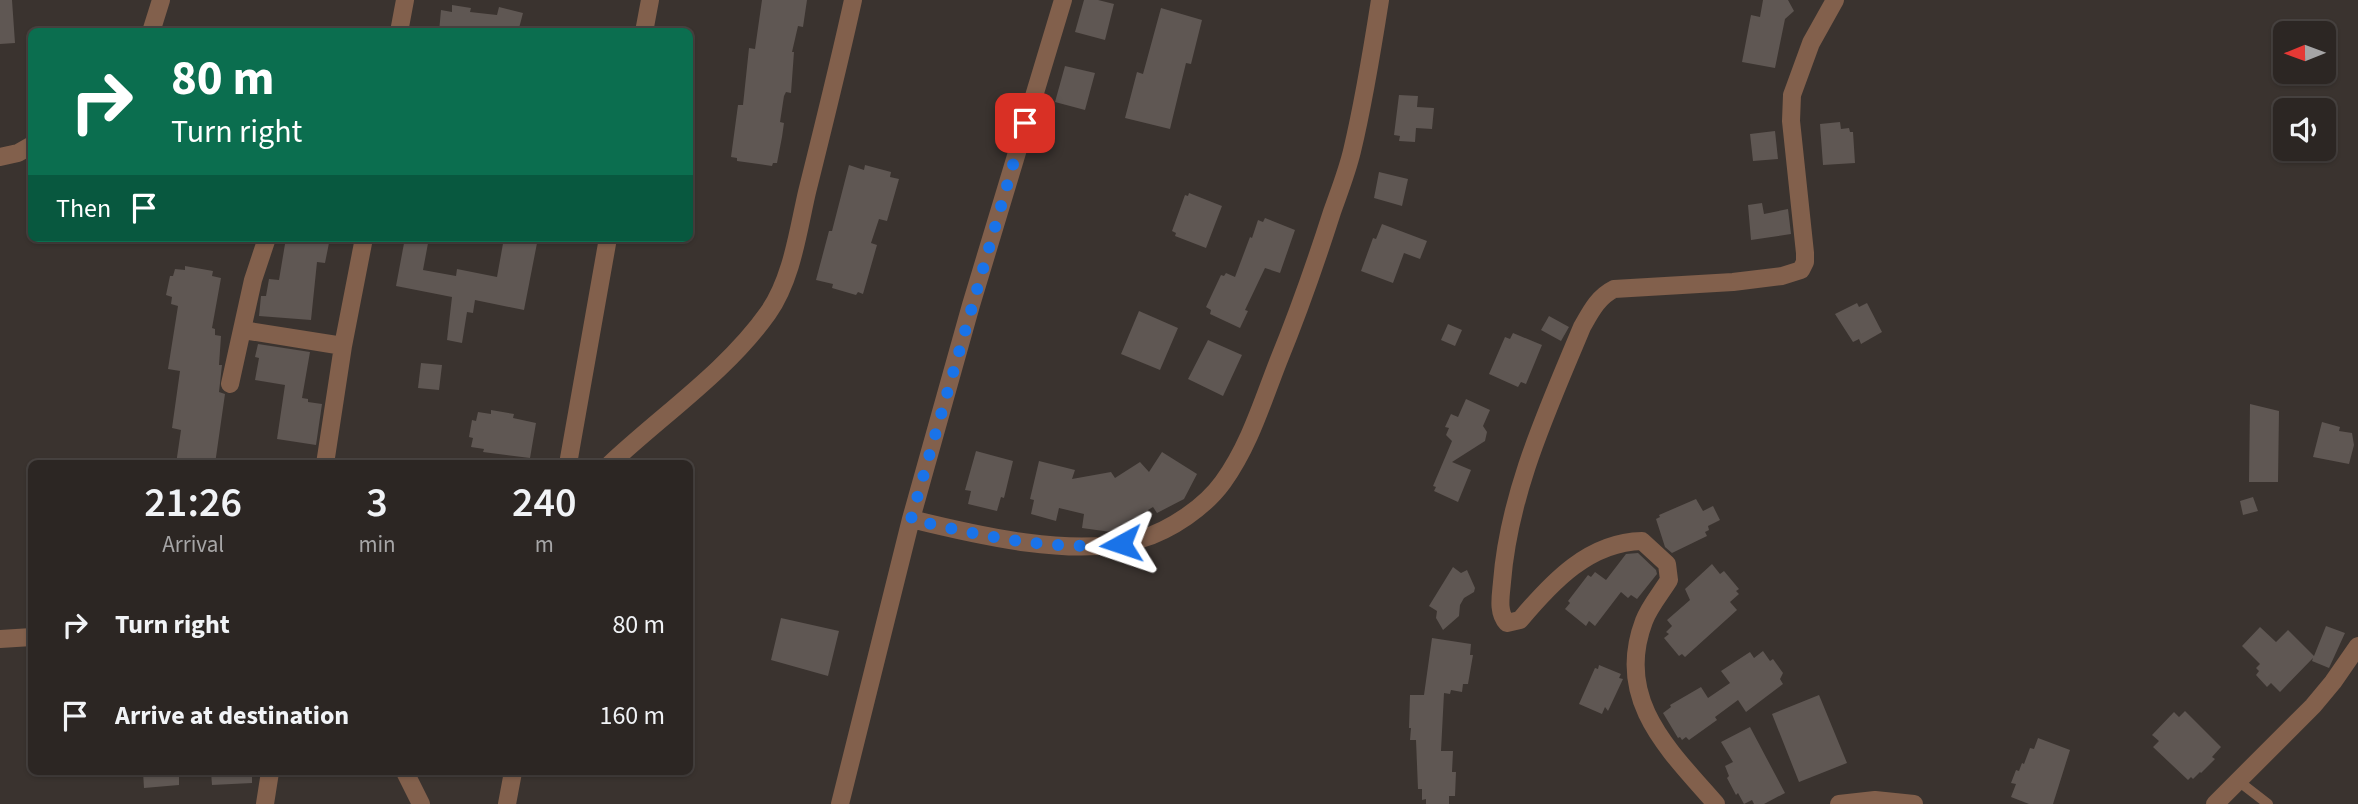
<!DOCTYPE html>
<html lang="en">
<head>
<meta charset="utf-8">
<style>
  body { margin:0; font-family:"Source Sans 3",sans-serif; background:#342e2b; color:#f1f3f6; height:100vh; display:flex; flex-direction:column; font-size:26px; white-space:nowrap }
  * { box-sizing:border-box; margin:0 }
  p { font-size:23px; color:#a6a5a6 }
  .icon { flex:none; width:38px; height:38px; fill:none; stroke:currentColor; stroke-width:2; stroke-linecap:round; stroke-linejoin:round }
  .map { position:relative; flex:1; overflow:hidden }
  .panel { position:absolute; left:28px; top:460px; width:665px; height:315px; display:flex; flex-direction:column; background:#2c2623; border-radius:10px; box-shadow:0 2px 5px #0004,0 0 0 2px #484341 }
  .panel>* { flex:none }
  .hud { position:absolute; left:28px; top:28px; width:665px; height:214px; border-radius:10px; box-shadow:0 2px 5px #0004,0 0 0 2px #484341; background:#0b6e4f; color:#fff; overflow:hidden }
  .needle { width:46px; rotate:269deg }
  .buttons { position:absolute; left:2273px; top:21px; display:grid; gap:14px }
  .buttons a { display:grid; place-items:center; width:63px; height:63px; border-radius:10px; background:#2c2623; box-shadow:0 2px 5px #0004,0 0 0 2px #484341; font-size:35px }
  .pin { position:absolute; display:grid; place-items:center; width:60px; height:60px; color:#fff; margin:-30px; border-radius:14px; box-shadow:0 4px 10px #0006 }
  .me { position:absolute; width:77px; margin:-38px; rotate:265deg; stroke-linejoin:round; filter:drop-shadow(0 0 5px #0008) }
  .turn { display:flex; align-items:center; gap:24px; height:147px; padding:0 28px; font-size:32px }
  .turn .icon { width:91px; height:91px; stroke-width:2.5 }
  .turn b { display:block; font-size:49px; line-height:60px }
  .then { display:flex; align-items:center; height:66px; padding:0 28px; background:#0003; gap:14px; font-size:26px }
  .eta { display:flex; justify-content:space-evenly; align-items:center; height:119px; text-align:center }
  .eta b { font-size:42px; font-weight:600; line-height:49px }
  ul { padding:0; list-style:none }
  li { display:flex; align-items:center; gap:21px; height:91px; padding:0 28px }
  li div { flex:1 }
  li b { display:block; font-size:26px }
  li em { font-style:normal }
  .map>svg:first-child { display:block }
  .building { fill:#5f5753 }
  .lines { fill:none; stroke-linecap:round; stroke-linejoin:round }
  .service { stroke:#82604c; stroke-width:10 }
  .minor { stroke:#82604c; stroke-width:18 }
  .route { stroke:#1a73e8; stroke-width:12; stroke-dasharray:0 21.6 }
</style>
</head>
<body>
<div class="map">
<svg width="2358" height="804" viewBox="0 0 2358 804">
  <rect width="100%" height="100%" fill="#3a332f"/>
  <!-- building -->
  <path class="building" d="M0,0H12L15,43L0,44Z
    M762,0H807L803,27L798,26L792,52H794L791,93L786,92L784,96L780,122L784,123L782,137L777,163H773L772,166L737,161V158L731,157L738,105H743L749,48L755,49Z
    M1084,0H1098L1114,4L1105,40L1075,32Z
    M1763,0H1788L1794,11L1785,19L1775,68L1742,62L1751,15L1760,17Z
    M452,5L471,8L470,12L497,15L499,7L523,13L518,32H439L441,10L452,12Z
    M1161,8L1202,20L1191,64L1186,63L1170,129L1125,118L1137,72L1143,74Z
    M1065,66L1095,73L1085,110L1055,102Z
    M1399,95L1418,96L1417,107L1434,108L1432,129L1416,128L1415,142L1399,141L1400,136L1394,135Z
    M1840,122L1841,129L1849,128L1850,132H1853L1855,163L1823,165L1820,124Z
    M1775,131L1778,159L1753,161L1750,134Z
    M849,165L864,170L865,165L891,172L890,177L899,179L887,221L879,219L871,243L877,245L863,294L858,292L856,295L832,288L833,284L816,280L829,231H832Z
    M1379,172L1408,179L1402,206L1374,198Z
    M1189,193L1222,206L1206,248L1175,236L1176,233L1172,231L1185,195L1188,196Z
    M1762,203L1764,214L1788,209L1791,234L1751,240L1748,205Z
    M1265,218L1295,230L1280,273L1265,268L1245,310L1248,311L1240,328L1210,314L1211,310L1206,307L1221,275L1224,276L1226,273L1235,277L1250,237L1252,238L1258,220L1263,222Z
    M1382,224L1427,241L1420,259L1404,253L1393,283L1361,271L1373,238L1376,239Z
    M286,238H330L325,263L317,262L311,320L259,316L261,296H266L269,279L279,280Z
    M405,238H429L423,270L456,276L457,269L497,277L504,238H538L524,310L475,300L473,313L467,312L462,343L447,340L452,297L396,286Z
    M185,266L213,271L212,276L221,278L212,328L215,329V335L221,336L219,365H222L219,392L225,394L215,464H176L181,430L172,428L180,371L168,369L178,306L171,304L172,297L166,295L170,276H173L175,269L185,270Z
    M1857,303L1859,307L1867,303L1882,332L1861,344L1859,339L1853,342L1835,314Z
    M1139,311L1178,328L1160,370L1121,354Z
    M1549,316L1569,327L1561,341L1541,330Z
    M1448,324L1462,330L1455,346L1441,340Z
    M1513,333L1542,345L1526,384L1521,382L1518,387L1489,374L1505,337L1510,339Z
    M1208,340L1242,355L1223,396L1188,379Z
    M258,344L310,352L302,398L308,399V402L322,404L316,445L277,439L285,385L255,380L259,358L255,357Z
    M421,363L442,365L439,390L418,388Z
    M1466,399L1490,410L1483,426L1487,432L1485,441L1452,462L1471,470L1458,502L1434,491L1436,487L1433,486L1452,441L1446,435L1449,428L1445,427L1451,414L1458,417Z
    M2250,404L2279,411L2278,482H2249Z
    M491,410L514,414L513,418L536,423L530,458L483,452L484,449L471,447L473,438L469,437L472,420L476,421L478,412L491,414Z
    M2322,422L2340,427L2339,431L2352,433L2354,445L2349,464L2313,457Z
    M976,451L1013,461L1004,498L1001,497L997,511L968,504L971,491L965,490Z
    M1162,452L1197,474L1184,499L1157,513L1153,507L1111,532L1082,528L1084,514L1059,508L1056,521L1031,514L1034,500L1030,499L1039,461L1075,470L1072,479L1111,472L1115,478L1140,462L1149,472Z
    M2253,497L2258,511L2243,515L2240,501Z
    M1696,499L1703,511L1713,506L1720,520L1708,526L1709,530L1705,532L1707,536L1672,553L1665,547L1656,519L1660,517L1659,515Z
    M1638,553L1656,570L1657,574L1637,599L1631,595L1628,598L1621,592L1595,626L1589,621L1586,626L1565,609L1570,603L1568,601L1588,575L1591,577L1595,572L1606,580L1626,554Z
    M1712,564L1720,574L1724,571L1739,589L1736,591L1739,594L1730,602L1737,610L1685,657L1682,654L1679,656L1664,638L1669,634L1666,632L1672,626L1667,620L1690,600L1685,589Z
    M1453,567L1461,573L1467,570L1475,588L1474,592L1464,598L1460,605L1459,616L1443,630L1436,618L1437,611L1429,606Z
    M781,618L839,631L828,676L771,660Z
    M2326,626L2345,633L2329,668L2312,661L2313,658L2280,692L2271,683L2267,687L2256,675L2259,671L2256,668L2260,664L2242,646L2260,627L2276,642L2288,630L2314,656Z
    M1432,638L1471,644L1470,655H1473L1468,684H1463L1462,692L1451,690L1450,694L1444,693L1441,751H1453L1452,772H1456L1455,796H1449V804H1426V799L1422,800V789H1418L1416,740H1410L1411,728H1409L1410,695H1424Z
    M1763,651L1770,661L1773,659L1783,673L1780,679L1783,684L1746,712L1738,700L1715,717L1717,720L1689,740L1686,737L1682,740L1680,737L1678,738L1663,713L1671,707L1670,705L1701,687L1708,698L1730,683L1721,671L1750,652L1754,658Z
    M1599,665L1621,674L1619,678L1623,679L1608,711L1605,707L1602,714L1579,704L1595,668L1598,669Z
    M1819,695L1847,763L1799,782L1772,714Z
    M2185,711L2221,747L2212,757L2215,759L2201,773L2200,772L2193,779L2191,777L2188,780L2153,747L2159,741L2152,735L2174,712L2179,717Z
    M1750,727L1785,793L1764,804H1754L1752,800L1744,804L1738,793L1736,795L1727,778L1729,776L1725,766L1733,762L1721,742Z
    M2038,738L2070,750L2053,804H2029L2011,797L2016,784L2011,783L2016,770L2019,771L2022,763L2024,764L2030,748L2034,749Z
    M143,772H179V785L144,788Z
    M211,772H252V783L212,785Z"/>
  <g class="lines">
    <!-- service -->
    <path class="service" d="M2237,780L2268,804"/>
    <!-- minor -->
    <path class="minor" d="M151,32L161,0
      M399,32L405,0
      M644,32L650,0
      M0,157L18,153L32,145
      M243,330L343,346
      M230,384L253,280L267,238
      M325,464L343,346L364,238
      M568,464L608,238
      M610,464C662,415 727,371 768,313C792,279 798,231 807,192C823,128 839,64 853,0
      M911,519C976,535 1076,559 1141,539C1171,530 1205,507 1223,482C1249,446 1262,403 1278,362C1298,313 1316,262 1332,212C1339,192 1347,172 1352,151C1364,101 1372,51 1380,0
      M0,639L32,637
      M405,772L421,804
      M265,804L270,772
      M507,804L513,772
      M840,804L911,519L971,305L1063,0
      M1716,804C1669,750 1614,700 1644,621C1649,607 1661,593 1669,580L1667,564L1642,541C1589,542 1552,582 1520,620L1507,623C1497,612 1501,595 1502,582C1509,492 1548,409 1582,327C1591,311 1598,297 1614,289L1733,282L1782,276L1801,270L1805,262V253L1791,121L1792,95L1811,43L1835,0
      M1839,804L1875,800L1914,804
      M2215,804L2313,706L2333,682L2358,646"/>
  </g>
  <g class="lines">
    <!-- route -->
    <path class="route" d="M1025,123L911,519C979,536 1051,551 1121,544"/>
  </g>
</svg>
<div class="buttons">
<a><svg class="needle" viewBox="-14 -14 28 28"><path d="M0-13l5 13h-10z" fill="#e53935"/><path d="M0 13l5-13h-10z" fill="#a6a5a6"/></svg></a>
<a><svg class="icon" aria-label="sound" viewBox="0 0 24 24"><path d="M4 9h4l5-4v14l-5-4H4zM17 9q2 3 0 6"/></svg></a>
</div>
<div class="pin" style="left:1025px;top:123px;background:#d93025"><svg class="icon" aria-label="arrive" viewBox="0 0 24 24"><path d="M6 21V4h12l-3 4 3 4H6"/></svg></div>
<svg class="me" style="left:1121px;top:544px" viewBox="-20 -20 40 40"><path d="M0-17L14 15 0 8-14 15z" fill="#1a73e8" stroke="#fff" stroke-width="4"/></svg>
<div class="hud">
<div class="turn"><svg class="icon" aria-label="right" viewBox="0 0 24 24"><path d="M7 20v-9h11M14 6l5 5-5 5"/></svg><div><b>80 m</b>Turn right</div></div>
<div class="then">Then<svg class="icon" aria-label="arrive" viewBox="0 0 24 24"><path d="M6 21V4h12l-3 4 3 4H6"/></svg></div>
</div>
<section class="panel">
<div class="eta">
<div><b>21:26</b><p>Arrival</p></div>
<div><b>3</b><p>min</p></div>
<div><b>240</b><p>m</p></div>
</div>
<ul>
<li><svg class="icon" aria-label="right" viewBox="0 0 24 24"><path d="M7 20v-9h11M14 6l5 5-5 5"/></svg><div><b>Turn right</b></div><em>80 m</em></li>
<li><svg class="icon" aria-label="arrive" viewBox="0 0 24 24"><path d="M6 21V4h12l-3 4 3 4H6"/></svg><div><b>Arrive at destination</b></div><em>160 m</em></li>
</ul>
</section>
</div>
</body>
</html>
